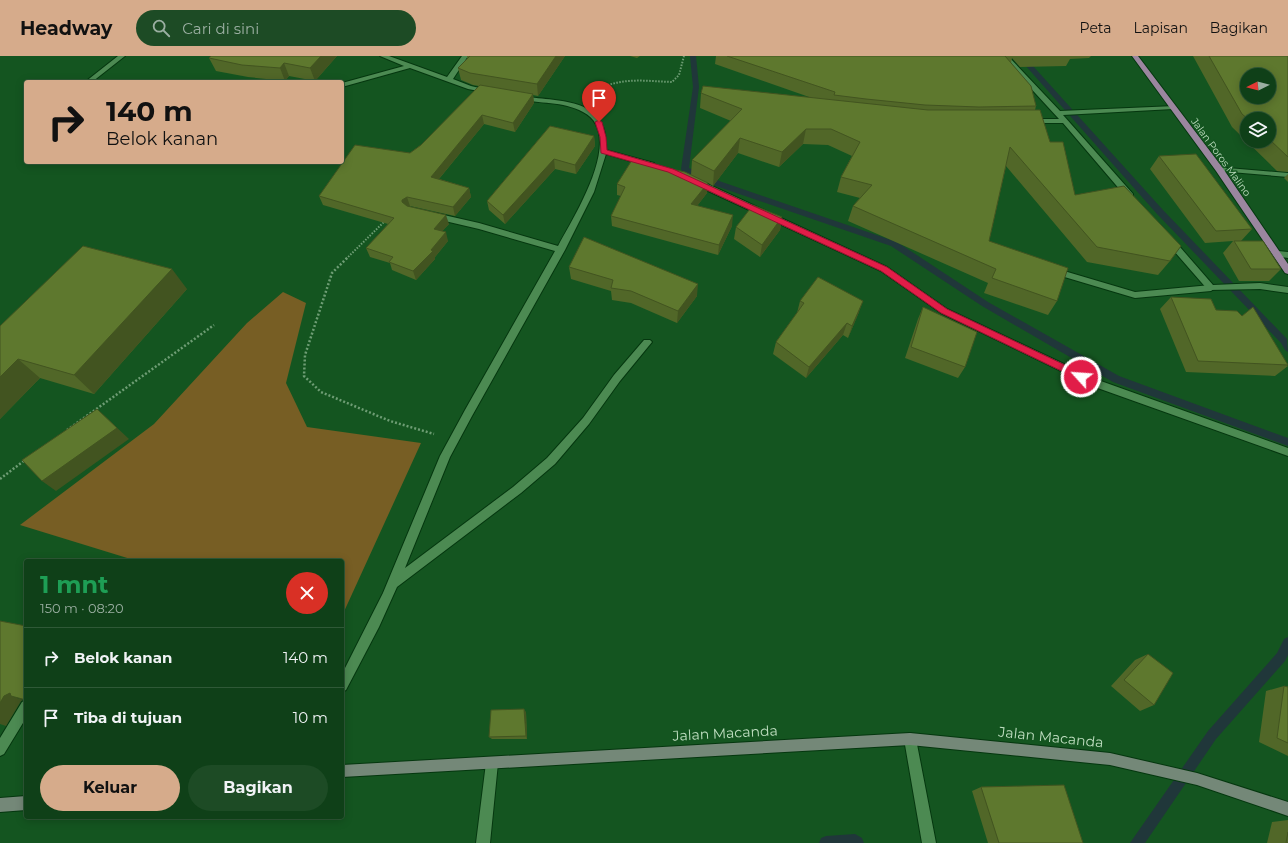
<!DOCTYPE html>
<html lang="id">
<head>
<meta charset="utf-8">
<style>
  body { margin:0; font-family:Montserrat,sans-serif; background:#1d4b25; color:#f1f3f6; height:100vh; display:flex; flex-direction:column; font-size:15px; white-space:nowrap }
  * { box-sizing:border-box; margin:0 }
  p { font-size:13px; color:#9bafa2 }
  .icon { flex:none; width:22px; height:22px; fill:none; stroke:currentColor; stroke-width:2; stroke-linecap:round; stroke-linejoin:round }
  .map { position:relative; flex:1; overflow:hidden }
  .details { position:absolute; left:24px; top:503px; width:320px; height:260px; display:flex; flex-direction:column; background:#0f4018; border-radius:4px; box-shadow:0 2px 10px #0003,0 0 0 1px #2f5937 }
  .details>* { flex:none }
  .top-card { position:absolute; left:24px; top:24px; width:320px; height:84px; border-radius:4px; box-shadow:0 2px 10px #0003,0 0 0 1px #2f5937; background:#d6ab8b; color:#111; overflow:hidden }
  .needle { width:26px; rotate:264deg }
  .fabs { position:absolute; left:1240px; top:12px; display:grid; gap:8px }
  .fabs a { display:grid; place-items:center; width:36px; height:36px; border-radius:50%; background:#0f4018; box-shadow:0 2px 10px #0003,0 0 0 1px #2f5937; font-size:20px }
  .pin { position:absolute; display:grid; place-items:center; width:34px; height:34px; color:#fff; margin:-41px -17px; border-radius:50% 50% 50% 0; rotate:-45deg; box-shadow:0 0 4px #0007 }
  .pin .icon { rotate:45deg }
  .me { position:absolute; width:44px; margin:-22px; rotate:296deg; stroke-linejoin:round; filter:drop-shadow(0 0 3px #0008) }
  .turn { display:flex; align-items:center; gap:14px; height:84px; padding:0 16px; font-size:18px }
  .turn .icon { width:52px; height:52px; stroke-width:2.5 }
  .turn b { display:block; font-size:28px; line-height:34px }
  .round { display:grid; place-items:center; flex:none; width:42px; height:42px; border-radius:21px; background:#1d4b25 }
  .headline { display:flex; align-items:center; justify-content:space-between; height:68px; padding:0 16px }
  h1 { font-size:24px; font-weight:700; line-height:30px; color:#1e9e55 }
  .cta { display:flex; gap:8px; margin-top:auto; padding:8px 16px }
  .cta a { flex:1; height:46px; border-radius:24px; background:#d6ab8b; color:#111; font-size:16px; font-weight:700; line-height:46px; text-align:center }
  .cta a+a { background:#1d4b25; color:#f1f3f6 }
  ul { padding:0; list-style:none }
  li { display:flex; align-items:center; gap:12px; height:60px; padding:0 16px; border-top:1px solid #2f5937 }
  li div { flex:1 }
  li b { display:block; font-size:15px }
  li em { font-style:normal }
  header { display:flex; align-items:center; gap:24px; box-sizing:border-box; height:56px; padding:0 20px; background:#d6ab8b; color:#111 }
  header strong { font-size:19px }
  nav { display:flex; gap:22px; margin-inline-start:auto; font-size:14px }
  .search { width:280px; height:36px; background:#1d4b25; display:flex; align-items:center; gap:10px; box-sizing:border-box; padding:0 14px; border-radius:22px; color:#9bafa2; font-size:15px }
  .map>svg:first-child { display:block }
  .green { fill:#775e24 }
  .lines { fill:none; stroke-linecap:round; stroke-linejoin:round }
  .stream { fill:#20373a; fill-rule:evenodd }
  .lane-casing { stroke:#05370f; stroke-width:2 }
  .street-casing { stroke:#05370f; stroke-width:2 }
  .secondary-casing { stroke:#05370f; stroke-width:2 }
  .primary-casing { stroke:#05370f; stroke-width:2 }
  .path-far1 { stroke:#6e9d74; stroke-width:2; stroke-dasharray:1.5 1.5; stroke-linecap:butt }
  .path { stroke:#6e9d74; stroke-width:2.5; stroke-dasharray:2 2; stroke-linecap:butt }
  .lane { fill:#4c8a52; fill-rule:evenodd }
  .street { fill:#4c8a52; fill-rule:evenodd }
  .secondary { fill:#748878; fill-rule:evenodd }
  .primary { fill:#9b869f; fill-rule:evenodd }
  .wall { fill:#516728; fill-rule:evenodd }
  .shaded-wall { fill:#425420 }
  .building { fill:#5e782e; stroke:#425420; fill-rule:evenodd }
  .route { fill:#e11d48; stroke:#92132f }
  .labels { text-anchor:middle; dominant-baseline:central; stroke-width:3; stroke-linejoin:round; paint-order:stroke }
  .far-street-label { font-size:10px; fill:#bfdec0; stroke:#145520 }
  .near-street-label { font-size:14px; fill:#bfdec0; stroke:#145520 }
</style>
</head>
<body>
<header>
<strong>Headway</strong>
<div class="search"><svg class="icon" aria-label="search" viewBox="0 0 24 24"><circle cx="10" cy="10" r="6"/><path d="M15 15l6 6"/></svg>Cari di sini</div>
<nav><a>Peta</a><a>Lapisan</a><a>Bagikan</a></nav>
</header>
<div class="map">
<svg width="1288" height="787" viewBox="0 0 1288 787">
  <rect width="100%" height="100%" fill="#145520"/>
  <!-- green -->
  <path class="green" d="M283,236L306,247L286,327L307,371L421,387L342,560V505H137L20,469L154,368L247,267Z"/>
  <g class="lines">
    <!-- stream -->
    <path class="stream" d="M690,0H696L699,31L689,112L722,126L897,186L988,246L1119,320L1288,382V390L1113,326L982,250L891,190L716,130L682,115L681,113L693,31Z
      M1017,0H1024L1163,154L1287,283L1288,296L1285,294L1281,287L1157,158Z
      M1288,581V599L1285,605L1216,683L1145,787H1130L1208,675L1277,597L1284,583Z
      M855,778L862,782L864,787H819L821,782L826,780Z"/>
    <!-- lane casing -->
    <g class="lane-casing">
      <path id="lane" d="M1054,212L1135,236L1211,229L1215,232L1211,235L1135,242L1051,217L1050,215Z"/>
    </g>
    <!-- street casing -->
    <g class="street-casing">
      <path id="street" d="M118,0H125L92,26H85Z
        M380,0H389L447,21L462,0H468L453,23L471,30L492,35L489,37L468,33L410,12L342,31V27L404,10Z
        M1001,0H1008L1060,55L1175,50V52L1173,53L1063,59L1133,138V142H1127L1063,67H1027L1026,65L1030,63H1059Z
        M520,40C559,46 609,40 606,94L654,107L655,109L651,111L606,98L594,136L565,194L472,360L450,401L405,512L513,431L547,402L583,362L614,319L644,284H650L652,286L620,325L589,368L555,408L521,437L397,531L379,571L346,634L342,636V618L383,537L440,400L465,354L555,195L479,173L432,162L431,160L435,157L479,167L558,190C573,162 627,78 583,56C563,45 539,48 518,43L517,42Z
        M1216,111L1288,117V121L1219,115L1215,113Z
        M693,124H699L887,211L947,253L1098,324L1288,392V400L1092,330L941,257L881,215L693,128Z
        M1170,182L1173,183L1213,229L1260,227L1288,231V237L1260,233L1208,234L1167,187V183Z
        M1278,195L1288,196V202L1275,200V196Z
        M26,644V662L4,698L0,700V682L22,646Z
        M910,677L914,679L916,683L936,787H922L904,683L906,679Z
        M492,701L497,702L498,707L490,787H476L486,707L487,702Z"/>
    </g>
    <!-- secondary casing -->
    <g class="secondary-casing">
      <path id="secondary" d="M910,677L1110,697L1197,717L1288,746V760L1197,729L1110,709L910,689L342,721V709Z
        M26,740V754L0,756V742Z"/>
    </g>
    <!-- primary casing -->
    <g class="primary-casing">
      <path id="primary" d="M1132,0H1138L1222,111L1288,208V218L1285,217L1216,115Z"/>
    </g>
    <!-- path-far1 -->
    <path class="path-far1" d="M592,38C615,20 644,25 672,26L679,19L684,0
      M346,203L386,164"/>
    <!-- path -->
    <path class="path" d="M347,202L332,217L305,299L304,320L321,336L390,365L434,378
      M67,374L214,269
      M0,423L25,404"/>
    <!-- lane -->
    <use href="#lane" class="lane"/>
    <!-- street -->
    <use href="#street" class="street"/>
    <!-- secondary -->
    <use href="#secondary" class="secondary"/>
    <!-- primary -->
    <use href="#primary" class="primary"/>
  </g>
  <!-- wall -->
  <path class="wall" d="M211,0H337L315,25L289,20L285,25L248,21L216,15L209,2Z
    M467,0H565L538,40L533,39L534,47L515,76L484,68L439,123L469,132L471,141L455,160L410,150H409L449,168L442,175L448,185L435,201V203L416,224L392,214L390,207L370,201L366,192L388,168L323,149L319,140L410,97L421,89L479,30L473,29L461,24L458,12L467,3Z
    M630,0H640L637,2Z
    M716,0H1091L1089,2L1070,3L1066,10L1020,11L1012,2L1011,7L1036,50L1035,54L1075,139L1170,205L1158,219L1087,206L1006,110L989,185L1057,245L1048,259L984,237L988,227L848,165L853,150L860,142L837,136L841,121L852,100L828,89L803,88L779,111L738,97L713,130L708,127L707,137L697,150L732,170L718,199L612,170L611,160L621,140L617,139V128L691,119L692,104L731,65L700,52L701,37L812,42L715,8Z
    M1193,0H1288V116L1277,115L1232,71ZM1247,63H1269V85H1247Z
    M550,70L594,80L595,90L576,118L555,113L505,168L489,154L487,145Z
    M1159,100L1252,173L1241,185L1281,213L1269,225H1239L1223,197L1233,185L1205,187L1150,113Z
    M1288,118V126L1284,122Z
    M782,161L780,174L760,201L734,183L736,171Z
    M569,211L697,240L677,267L631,247L612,244L611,235L571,223Z
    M187,233L94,338L40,322L0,363V270Z
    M1171,241L1216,254L1288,310L1275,320L1186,316L1160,253Z
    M800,245L859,256L848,282L843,279L806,322L773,298L776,286L797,257Z
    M923,251L965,311L958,322L905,302L918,263Z
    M1148,598L1154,649L1140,655L1111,630L1135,604Z
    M1284,630L1288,631V700L1259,686L1266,635Z
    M526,656L527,683H492L489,681Z
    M981,731L1083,787H988L972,735Z
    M1288,764V787H1267L1272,766Z"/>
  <!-- shaded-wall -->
  <path class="shaded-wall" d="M321,0H337L315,25L310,12Z
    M556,0H565L538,40L537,28Z
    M284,7L289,20L285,25L280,12Z
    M533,38L534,47L515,76L513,67Z
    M482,59L484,68L433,130L431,121Z
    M806,73L803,88L779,111L782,96Z
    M594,80L595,90L576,118L575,109Z
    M740,82L738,97L713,130L714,115Z
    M554,103L555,113L505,168L503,159Z
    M708,127L707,137L691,158V148Z
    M469,132L471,141L455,160L453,151Z
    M407,141L410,150L405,153L402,146V144Z
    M446,159L449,168L437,181L434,173Z
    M733,159L732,170L718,199L719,189Z
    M782,161L780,174L760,201L762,189Z
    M446,176L448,185L435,201V203L416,224L413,215Z
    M172,213L187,233L94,338L74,319Z
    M698,228L697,240L677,267L678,255Z
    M863,245L859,256L848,282L852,270Z
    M847,267L843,279L806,322L809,311Z
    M18,303L40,322L0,363V321Z
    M97,353L129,383L56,435L42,425Z
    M10,637L11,640L23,644L21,645L6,670L0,668V647L4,640Z
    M524,653L526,656L527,683L526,680Z"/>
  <!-- building -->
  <path class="building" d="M211,0H321L310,12L284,7L280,12L242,9L209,2Z
    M470,0H556L537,28L470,17L458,12Z
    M727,0H1005L1031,30L1036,50L979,51L925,49L866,43L834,39L835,36Z
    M1209,0H1288V101L1269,83V63H1248L1242,58ZM1247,19H1269V41H1247Z
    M480,29L533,38L513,67L482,59L431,121L469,132L453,151L407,141L402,144V146L407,150L446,159L434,173L446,176L431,194L433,195L413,215L389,206L393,201L366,192L394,162L319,140L355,89L410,97L421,89Z
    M703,30L928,54H1040L1050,86H1063L1075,139L1124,130L1181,190L1170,205L1097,191L1010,91L989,185L1068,212L1057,245L992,222L996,213L853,150L872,129L841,121L860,86L831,73H806L782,96L740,82L714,115L692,104L742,53L701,37Z
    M550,70L594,80L575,109L554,103L503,159L487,145Z
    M1196,98L1252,173L1216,175L1159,100Z
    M632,104L685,116L708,127L691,148L733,159L719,189L611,160L625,131L617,128Z
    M753,149L782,161L762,189L736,171Z
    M584,181L698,228L678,255L631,235L611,232L613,224L569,211Z
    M1234,185H1263L1281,213H1251Z
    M83,190L172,213L74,319L18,303L0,321V270Z
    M818,221L863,245L852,270L847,267L809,311L776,286L804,247L800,245Z
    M1171,241L1211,243L1216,254L1237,255L1242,260L1253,251L1288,309L1198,305Z
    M923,251L977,276L965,311L911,291Z
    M97,353L117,372L42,425L22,404Z
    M0,565L26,570V644L11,640L10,637L4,640L0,647Z
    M1148,598L1173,617L1154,649L1124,624Z
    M1284,630L1288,631V687L1277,682Z
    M524,653L526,680L489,681L491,654Z
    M1064,729L1083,787H999L981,731Z
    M1288,776V787H1286Z"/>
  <!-- route -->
  <path class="route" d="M599,64L602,66L606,81L607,94L673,113L887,211L947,253L1084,318V323H1078L941,257L881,215L668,116L601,97L600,81L595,66Z"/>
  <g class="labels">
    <!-- far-street labels -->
    <g class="far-street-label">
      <text transform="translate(1221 101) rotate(54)">Jalan Poros Malino</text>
    </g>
    <!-- near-street labels -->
    <g class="near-street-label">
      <text transform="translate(725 677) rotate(-3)">Jalan Macanda</text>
      <text transform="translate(1051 681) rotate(6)">Jalan Macanda</text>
    </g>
  </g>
</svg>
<div class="fabs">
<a><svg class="needle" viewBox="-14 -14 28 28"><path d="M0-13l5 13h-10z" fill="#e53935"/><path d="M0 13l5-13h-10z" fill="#9bafa2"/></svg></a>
<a><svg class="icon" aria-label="layers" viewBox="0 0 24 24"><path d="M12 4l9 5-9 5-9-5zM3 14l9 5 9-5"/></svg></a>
</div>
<div class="pin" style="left:599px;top:66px;background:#d93025"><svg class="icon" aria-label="arrive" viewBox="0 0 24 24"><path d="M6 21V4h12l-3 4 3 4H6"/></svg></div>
<svg class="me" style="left:1081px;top:321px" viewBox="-20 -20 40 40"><circle r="17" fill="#e11d48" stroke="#fff" stroke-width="3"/><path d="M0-11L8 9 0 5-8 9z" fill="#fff"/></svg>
<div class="top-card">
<div class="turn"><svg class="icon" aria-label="right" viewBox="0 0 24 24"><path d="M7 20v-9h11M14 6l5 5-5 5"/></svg><div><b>140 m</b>Belok kanan</div></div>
</div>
<section class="details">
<div class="headline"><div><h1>1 mnt</h1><p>150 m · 08:20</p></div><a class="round" style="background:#d93025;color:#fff"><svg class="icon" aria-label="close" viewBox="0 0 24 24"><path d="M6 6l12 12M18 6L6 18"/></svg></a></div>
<ul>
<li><svg class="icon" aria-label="right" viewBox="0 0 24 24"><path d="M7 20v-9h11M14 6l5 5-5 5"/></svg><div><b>Belok kanan</b></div><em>140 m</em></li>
<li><svg class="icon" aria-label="arrive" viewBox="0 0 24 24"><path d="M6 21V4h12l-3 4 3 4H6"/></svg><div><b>Tiba di tujuan</b></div><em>10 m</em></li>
</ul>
<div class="cta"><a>Keluar</a><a>Bagikan</a></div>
</section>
</div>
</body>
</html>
